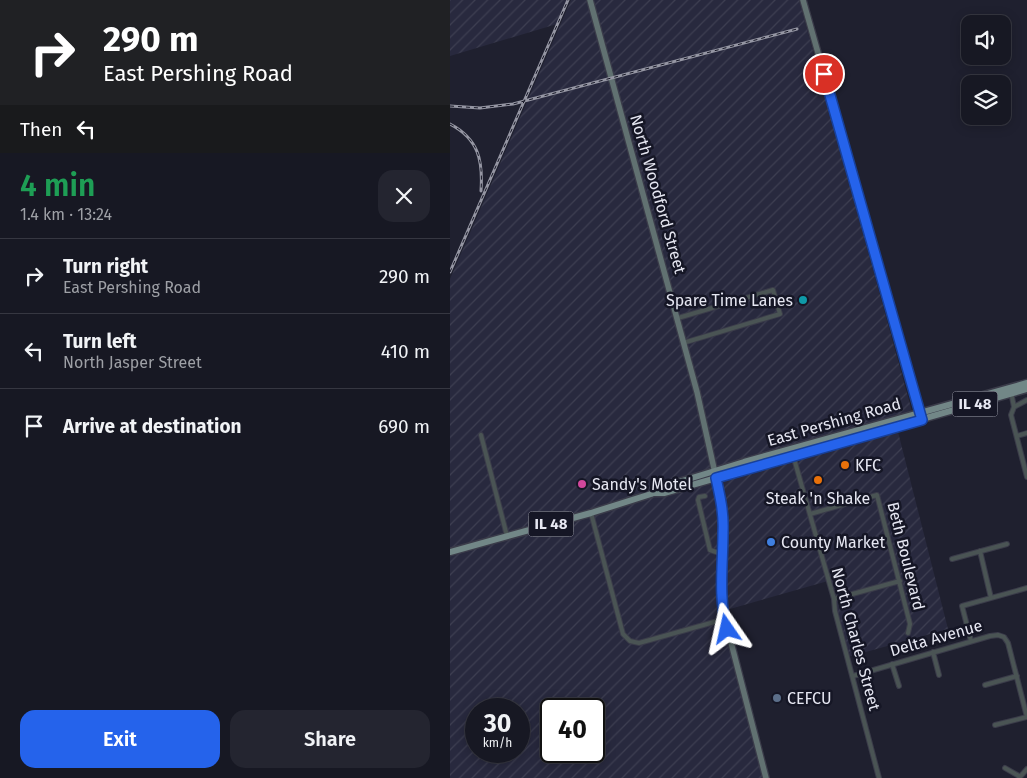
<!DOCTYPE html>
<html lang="en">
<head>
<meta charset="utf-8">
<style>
  body { margin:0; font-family:"Fira Sans",sans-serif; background:#242530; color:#f1f3f6; height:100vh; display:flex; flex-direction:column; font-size:19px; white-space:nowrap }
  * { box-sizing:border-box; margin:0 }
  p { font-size:16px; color:#9ea0a6 }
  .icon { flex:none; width:28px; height:28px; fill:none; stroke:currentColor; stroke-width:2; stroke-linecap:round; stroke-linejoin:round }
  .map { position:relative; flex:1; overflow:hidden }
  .side { display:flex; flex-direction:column; background:#171823; width:450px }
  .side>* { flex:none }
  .banner { background:#202124; color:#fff; overflow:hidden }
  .fabs { position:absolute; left:511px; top:15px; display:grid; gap:10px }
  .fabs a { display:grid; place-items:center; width:50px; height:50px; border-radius:10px; background:#171823; box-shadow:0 2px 12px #0003,0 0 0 1px #363741; font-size:25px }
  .speed { position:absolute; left:15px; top:698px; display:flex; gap:10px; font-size:25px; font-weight:700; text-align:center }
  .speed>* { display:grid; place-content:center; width:65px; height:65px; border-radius:50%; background:#171823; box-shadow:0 2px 12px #0003,0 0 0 1px #363741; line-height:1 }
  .speed small { font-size:12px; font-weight:400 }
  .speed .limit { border:2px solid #111; border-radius:8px; background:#fff; color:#111 }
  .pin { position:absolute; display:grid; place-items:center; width:42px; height:42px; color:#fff; margin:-21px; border:2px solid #fff; border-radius:50%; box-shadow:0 1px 5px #0007 }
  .me { position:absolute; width:55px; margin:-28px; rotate:349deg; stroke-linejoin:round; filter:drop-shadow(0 0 4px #0008) }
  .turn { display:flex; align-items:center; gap:18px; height:105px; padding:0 20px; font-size:22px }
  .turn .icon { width:65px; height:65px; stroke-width:2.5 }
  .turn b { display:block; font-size:35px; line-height:42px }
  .then { display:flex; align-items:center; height:48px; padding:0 20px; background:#0003; gap:10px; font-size:19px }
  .round { display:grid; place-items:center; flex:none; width:52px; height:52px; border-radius:15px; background:#242530 }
  .head { display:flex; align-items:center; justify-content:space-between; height:85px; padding:0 20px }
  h1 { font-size:30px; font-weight:600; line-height:38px; color:#1e9e55 }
  .action { display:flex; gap:10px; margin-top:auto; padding:10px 20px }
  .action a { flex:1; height:58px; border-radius:15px; background:#2563eb; color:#fff; font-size:20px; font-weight:600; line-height:58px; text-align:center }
  .action a+a { background:#242530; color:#f1f3f6 }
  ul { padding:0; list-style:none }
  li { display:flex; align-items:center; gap:15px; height:75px; padding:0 20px; border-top:1px solid #363741 }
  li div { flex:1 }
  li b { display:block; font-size:19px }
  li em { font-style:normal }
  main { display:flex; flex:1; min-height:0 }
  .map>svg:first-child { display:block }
  .industrial { fill:url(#industrial-furrows); fill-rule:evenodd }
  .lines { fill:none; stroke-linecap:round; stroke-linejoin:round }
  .street-casing { stroke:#3b3c4a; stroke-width:6 }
  .secondary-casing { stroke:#3b3c4a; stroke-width:8 }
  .primary-casing { stroke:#3b3c4a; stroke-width:9 }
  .street { stroke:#4a5454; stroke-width:4 }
  .secondary { stroke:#617171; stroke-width:5.5 }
  .primary { stroke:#728787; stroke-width:6 }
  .rail-casing { stroke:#9596a3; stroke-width:3 }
  .rail { stroke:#151625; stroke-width:1; stroke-dasharray:4; stroke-linecap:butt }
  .route-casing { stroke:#184099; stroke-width:12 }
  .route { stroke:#2563eb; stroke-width:9 }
  .culture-dot { fill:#0f9aa8; stroke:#151625; stroke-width:2 }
  .food-dot { fill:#e8710a; stroke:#151625; stroke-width:2 }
  .hotel-dot { fill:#d1479c; stroke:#151625; stroke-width:2 }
  .shop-dot { fill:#3f7fe0; stroke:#151625; stroke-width:2 }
  .service-dot { fill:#5c6f8a; stroke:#151625; stroke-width:2 }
  .labels { text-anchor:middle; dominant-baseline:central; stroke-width:5; stroke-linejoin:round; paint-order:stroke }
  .shield { fill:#151625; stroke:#a7a8b4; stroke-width:1 }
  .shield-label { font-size:15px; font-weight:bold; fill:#e6e7f2 }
  .street-label { font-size:16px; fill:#e6e7f2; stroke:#151625 }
  .poi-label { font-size:16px; fill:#e6e7f2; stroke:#151625; text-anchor:start }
</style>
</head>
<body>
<main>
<section class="side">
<div class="banner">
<div class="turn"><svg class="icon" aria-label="right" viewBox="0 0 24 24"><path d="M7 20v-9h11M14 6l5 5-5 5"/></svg><div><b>290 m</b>East Pershing Road</div></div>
<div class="then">Then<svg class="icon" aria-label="left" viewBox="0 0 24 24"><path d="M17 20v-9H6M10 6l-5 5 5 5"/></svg></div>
</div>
<div class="head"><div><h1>4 min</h1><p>1.4 km · 13:24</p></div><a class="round"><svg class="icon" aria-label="close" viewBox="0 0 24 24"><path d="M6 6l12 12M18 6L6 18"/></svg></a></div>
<ul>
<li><svg class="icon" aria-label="right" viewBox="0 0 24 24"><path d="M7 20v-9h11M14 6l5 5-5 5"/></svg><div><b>Turn right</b><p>East Pershing Road</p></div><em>290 m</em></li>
<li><svg class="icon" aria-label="left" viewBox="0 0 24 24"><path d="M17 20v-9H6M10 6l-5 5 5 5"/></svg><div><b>Turn left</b><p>North Jasper Street</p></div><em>410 m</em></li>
<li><svg class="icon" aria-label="arrive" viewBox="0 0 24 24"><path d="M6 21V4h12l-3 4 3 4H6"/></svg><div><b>Arrive at destination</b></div><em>690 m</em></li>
</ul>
<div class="action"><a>Exit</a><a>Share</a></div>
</section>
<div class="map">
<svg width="577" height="778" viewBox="0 0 577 778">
  <defs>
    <pattern id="industrial-furrows" width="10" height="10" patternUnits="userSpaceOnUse" patternTransform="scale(1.25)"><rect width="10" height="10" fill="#28293e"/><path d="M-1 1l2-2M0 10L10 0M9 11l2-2" fill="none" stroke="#3d3e51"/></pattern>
  </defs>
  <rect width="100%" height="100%" fill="#1f202f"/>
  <!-- industrial -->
  <path class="industrial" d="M0,0H118L107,24L0,56Z
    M121,0H349L463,415L445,420L498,629L398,657L378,581L273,611L316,778H0V279ZM26,709H69V751H26ZM101,709H144V751H101Z"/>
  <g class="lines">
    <!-- street casing -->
    <g class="street-casing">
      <path id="street" d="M228,318L323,290L330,314L233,343
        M561,392L564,407L561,415L577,477
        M564,407L577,400
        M31,435L57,536
        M567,436L577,433
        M343,455L384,599L385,611L429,778
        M255,496L249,497L248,500L260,550L272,554
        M141,513L173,634L180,641L189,643L275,619
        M360,514L427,495L460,624L458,633
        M530,551L541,598
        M502,559L557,544
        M384,599L450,581
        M521,641L512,606L577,588
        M483,652L489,675
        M442,664L449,686
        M403,676L540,636L548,635L554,637L558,643L577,717
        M535,685L567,676
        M545,725L577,717
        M555,768L569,776
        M569,778L577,769"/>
    </g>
    <!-- secondary casing -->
    <g class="secondary-casing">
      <path id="secondary" d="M140,0L247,392L273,509V532L271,585L275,619L316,778
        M353,0L472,419"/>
    </g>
    <!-- primary casing -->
    <g class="primary-casing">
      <path id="primary" d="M205,493H214L577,389
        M0,552L141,513L201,494L219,485L294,462L577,383"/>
    </g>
    <!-- street -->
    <use href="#street" class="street"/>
    <!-- secondary -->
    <use href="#secondary" class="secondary"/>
    <!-- primary -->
    <use href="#primary" class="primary"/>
    <!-- rail casing -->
    <g class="rail-casing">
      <path id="rail" d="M0,106L30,108L63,104L347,29
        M0,124C29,139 33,161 31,191
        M0,272L118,0"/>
    </g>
    <!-- rail -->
    <use href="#rail" class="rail"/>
  </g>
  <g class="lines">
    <!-- route casing -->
    <g class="route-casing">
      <path id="route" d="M277,629C268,597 273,565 273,532C274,513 270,496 266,478L472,420L374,74"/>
    </g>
    <!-- route -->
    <use href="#route" class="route"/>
  </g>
  <!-- markers -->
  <circle class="culture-dot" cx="353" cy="300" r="5"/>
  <g class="food-dot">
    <circle cx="395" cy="465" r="5"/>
    <circle cx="368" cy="480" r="5"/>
  </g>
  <circle class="hotel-dot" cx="132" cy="484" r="5"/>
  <circle class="shop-dot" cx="321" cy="542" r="5"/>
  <circle class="service-dot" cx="327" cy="698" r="5"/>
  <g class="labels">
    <!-- shield labels -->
    <g class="shield">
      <rect x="502.5" y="391.5" width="45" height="25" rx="4"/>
      <rect x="78.5" y="511.5" width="45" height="25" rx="4"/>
    </g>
    <g class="shield-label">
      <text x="525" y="404">IL 48</text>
      <text x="101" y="524">IL 48</text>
    </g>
    <!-- street labels -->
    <g class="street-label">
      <text transform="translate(208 194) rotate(74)">North Woodford Street</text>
      <text transform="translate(384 422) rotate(-16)">East Pershing Road</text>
      <text transform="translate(456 556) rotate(76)">Beth Boulevard</text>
      <text transform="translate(486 638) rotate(-16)">Delta Avenue</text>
      <text transform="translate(406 639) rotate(75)">North Charles Street</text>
    </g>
    <!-- poi labels -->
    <g class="poi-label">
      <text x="343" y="300" text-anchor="end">Spare Time Lanes</text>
      <text x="405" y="465">KFC</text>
      <text x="142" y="484">Sandy's Motel</text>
      <text x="368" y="498" text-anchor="middle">Steak 'n Shake</text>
      <text x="331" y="542">County Market</text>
      <text x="337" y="698">CEFCU</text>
    </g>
  </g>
</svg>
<div class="fabs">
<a><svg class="icon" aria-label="sound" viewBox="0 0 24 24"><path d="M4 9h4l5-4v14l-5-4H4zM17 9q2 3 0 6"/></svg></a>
<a><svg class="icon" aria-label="layers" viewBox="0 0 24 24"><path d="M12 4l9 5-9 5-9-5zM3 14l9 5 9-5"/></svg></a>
</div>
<div class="speed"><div>30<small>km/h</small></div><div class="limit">40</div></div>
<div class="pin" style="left:374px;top:74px;background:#d93025"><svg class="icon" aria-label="arrive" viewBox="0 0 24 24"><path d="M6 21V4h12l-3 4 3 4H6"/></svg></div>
<svg class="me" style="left:277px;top:629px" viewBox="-20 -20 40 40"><path d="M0-17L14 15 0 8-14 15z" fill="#2563eb" stroke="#fff" stroke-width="4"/></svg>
</div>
</main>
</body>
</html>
